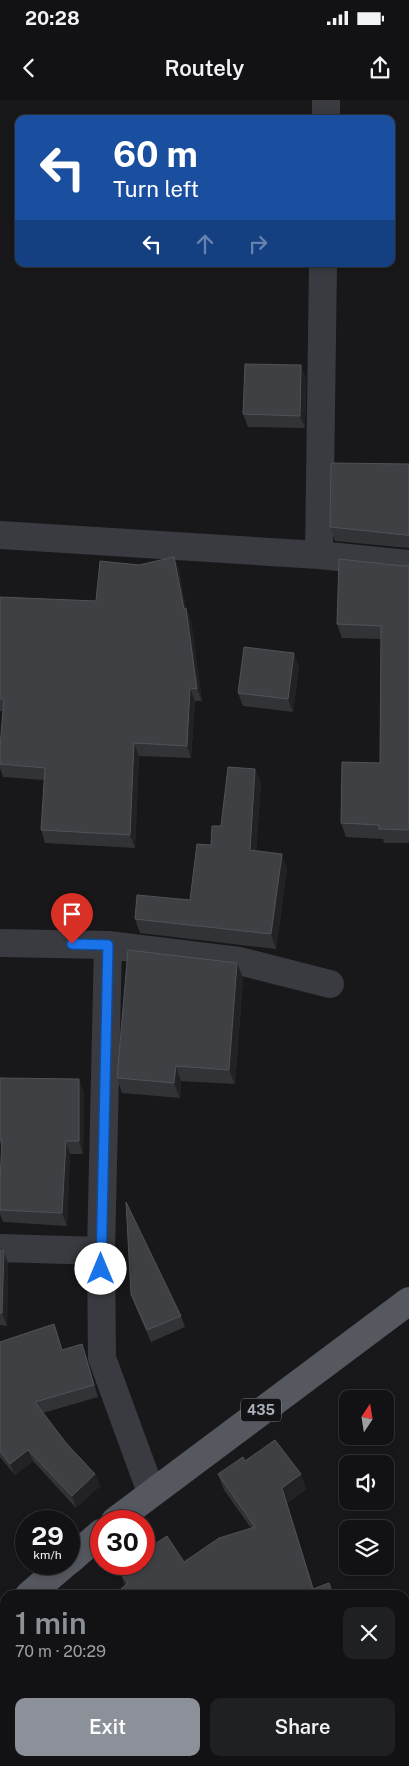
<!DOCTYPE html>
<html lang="en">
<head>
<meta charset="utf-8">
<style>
  body { margin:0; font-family:"Public Sans",sans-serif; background:#1f2022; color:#f1f3f6; height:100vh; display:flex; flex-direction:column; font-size:19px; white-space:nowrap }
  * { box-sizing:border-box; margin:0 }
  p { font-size:16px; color:#9c9ea0 }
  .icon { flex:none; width:28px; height:28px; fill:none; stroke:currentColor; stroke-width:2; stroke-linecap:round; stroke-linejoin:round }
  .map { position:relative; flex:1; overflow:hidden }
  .details { position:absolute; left:0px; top:1490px; width:410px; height:176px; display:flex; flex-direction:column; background:#121214; border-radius:15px 15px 0 0; box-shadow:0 2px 8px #0003,0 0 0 1px #313234 }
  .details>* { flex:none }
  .guide { position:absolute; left:15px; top:15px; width:380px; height:152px; border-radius:10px; box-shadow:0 2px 8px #0003,0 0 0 1px #313234; background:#1a4fa0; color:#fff; overflow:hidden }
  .needle { width:32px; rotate:12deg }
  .buttons { position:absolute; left:339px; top:1290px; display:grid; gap:10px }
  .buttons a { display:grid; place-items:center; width:55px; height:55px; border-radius:10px; background:#121214; box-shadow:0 2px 8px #0003,0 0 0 1px #313234; font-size:25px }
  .speed { position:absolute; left:15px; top:1410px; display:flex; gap:10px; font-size:25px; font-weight:700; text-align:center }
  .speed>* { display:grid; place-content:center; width:65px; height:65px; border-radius:50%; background:#121214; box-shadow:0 2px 8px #0003,0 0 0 1px #313234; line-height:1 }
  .speed small { font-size:12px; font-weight:400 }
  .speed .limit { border:8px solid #d22; background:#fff; color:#111 }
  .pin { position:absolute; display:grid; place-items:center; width:42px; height:42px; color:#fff; margin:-51px -21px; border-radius:50% 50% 50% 0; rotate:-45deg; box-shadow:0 0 5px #0007 }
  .pin .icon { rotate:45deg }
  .me { position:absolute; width:55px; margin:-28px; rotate:0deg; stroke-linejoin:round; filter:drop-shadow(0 0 4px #0008) }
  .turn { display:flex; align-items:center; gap:18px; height:105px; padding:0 15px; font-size:22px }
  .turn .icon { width:65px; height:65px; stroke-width:2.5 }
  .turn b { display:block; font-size:35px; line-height:42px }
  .lanes { display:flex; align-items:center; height:48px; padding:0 15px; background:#0003; justify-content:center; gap:25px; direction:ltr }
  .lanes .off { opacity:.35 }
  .round { display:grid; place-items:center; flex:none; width:52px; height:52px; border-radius:10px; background:#1f2022 }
  .head { display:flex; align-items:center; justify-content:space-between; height:85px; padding:0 15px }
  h1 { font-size:30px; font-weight:600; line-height:38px; color:#8c9099 }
  .action { display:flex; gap:10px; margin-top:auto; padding:10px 15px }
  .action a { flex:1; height:58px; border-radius:10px; background:#8c9099; color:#fff; font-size:20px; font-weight:600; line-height:58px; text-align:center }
  .action a+a { background:#1f2022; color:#f1f3f6 }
  .status { display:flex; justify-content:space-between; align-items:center; height:35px; padding:0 25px; background:#121214; direction:ltr }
  .status svg { height:14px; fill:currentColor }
  header { display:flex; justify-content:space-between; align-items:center; height:65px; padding:0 15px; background:#121214; font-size:22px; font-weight:600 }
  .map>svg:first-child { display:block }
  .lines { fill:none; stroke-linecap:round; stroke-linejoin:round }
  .minor { stroke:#393b40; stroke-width:28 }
  .major { stroke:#55585f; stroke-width:28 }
  .wall { fill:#313336 }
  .shaded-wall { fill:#222225 }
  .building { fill:#3e4044; stroke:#4f5257 }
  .route-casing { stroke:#114b97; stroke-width:12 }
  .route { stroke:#1a73e8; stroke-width:9 }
  .labels { text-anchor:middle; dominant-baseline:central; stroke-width:5; stroke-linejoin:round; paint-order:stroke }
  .shield { fill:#131316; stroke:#7d828a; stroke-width:1 }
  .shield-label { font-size:14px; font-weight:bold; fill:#aab1bb }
</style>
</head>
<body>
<div class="status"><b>20:28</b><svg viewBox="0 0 49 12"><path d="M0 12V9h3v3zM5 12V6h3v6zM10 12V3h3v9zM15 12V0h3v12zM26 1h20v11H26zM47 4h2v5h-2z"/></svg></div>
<header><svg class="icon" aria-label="back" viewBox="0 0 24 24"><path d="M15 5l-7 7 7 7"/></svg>Routely<svg class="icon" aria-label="share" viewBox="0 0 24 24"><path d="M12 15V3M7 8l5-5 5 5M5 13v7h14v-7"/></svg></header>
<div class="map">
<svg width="409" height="1666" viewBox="0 0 409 1666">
  <rect width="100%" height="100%" fill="#18181b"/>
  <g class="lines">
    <!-- minor -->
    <path class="minor" d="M326,19V0
      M0,435L319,455L409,464
      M319,455L323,164
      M0,843L108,845L239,861L330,884
      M108,845L101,1151L102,1258L151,1392
      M0,1148L101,1151"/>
    <!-- major -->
    <path class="major" d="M115,1421L409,1201
      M69,1461L101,1433
      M29,1495L65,1464
      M0,1521L5,1516"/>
  </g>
  <!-- wall -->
  <path class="wall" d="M306,278L305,328L248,327L243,314Z
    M409,364V448L335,441L330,427Z
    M174,457L179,470L186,509L191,521L202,601H195L191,658L139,656L135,748L45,743L41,730L44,680L3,677L0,668V647L3,611H0V497L96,501L139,465Z
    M409,465V743H384L383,739L346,737L341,723L380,663L381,539L342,538L337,524L403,466Z
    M299,566L293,612L243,606L238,593Z
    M255,669L261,683L256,751L287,769L276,849L140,833L135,819L190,800L211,745L221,726Z
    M243,878L235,984L181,981L180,998L122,993L117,978Z
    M0,978L84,992L83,1054H70L67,1126L3,1122L0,1114V1081L2,1048L0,1043Z
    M0,1151H4L8,1164L7,1226L0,1225Z
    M131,1194L181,1216L185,1227L151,1242L135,1205Z
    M54,1224L62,1249L86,1255L98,1297L43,1313L66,1343L95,1374L100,1386L76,1408L33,1361L15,1375L0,1357V1242Z
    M245,1361L301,1374L306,1389L287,1403L314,1489L125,1485L118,1468L184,1462L251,1428L224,1390L218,1374Z
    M405,1549L409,1559V1666H382L381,1661H405Z
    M225,1661H322V1666H225Z"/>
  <!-- shaded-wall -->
  <path class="shaded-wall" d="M301,265L306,278L305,328L300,316Z
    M174,457L179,470L186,509L191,521L202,601L197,589L184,509Z
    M294,553L299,566L293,612L288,599Z
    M190,588L195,601L191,658L187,646Z
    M134,643L139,656L135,748L130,735Z
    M255,669L261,683L255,765L250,750Z
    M282,754L287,769L276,849L271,834Z
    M237,863L243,878L235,984L229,970Z
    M176,966L181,981L180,998L174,983Z
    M79,979L84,992L83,1054L79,1041Z
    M66,1041L70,1054L67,1126L62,1113Z
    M4,1151L8,1164L7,1226L2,1213Z
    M82,1244L86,1255L98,1297L94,1285Z
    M28,1350L33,1361L15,1375L10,1364Z
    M95,1374L100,1386L76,1408L72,1396Z
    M301,1374L306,1389L287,1403L316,1495L282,1388Z
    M405,1549L409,1559V1569L408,1566Z
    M74,1661H97L92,1666H68Z
    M318,1661H322V1666H319Z"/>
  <!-- building -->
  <path class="building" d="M245,264L301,265L300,316L243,314Z
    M331,363L409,364V436L406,435L330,427Z
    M174,457L184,509L186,508L197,589L190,588L187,646L134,643L130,735L41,730L45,668L0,664V647L4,599H0V497L96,501L100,461L139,465Z
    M339,459L403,466L409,465V730L379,729V725L341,723L342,662L380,663L381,526L337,524Z
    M244,547L294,553L288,599L238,593Z
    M228,667L255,669L250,750L282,754L271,834L135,819L137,795L190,800L197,744L211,745L212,726H221Z
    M128,850L237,863L229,970L176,966L174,983L117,978Z
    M0,978L79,979V1041H66L62,1113L0,1110V1081L2,1040H0Z
    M126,1102L181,1216L147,1230L131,1194Z
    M0,1151H4L2,1213H0Z
    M54,1224L62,1250L82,1244L94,1285L35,1302L66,1343L95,1374L72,1396L28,1350L10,1364L0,1351V1242Z
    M275,1340L301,1374L282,1388L313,1489L329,1483L333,1495H114L128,1483L118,1468L124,1464H144V1451L167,1436L184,1462L219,1438L255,1427L218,1374L243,1357L245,1361Z
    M405,1549L408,1566H409V1666H403V1661H405Z
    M5,1646V1661H74L68,1666H0V1650Z
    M225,1661H301L268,1663V1666H225Z"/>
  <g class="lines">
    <!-- route casing -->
    <g class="route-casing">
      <path id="route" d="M72,844L108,845L101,1169"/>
    </g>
    <!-- route -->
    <use href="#route" class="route"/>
  </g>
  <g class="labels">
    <!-- shield labels -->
    <rect class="shield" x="241" y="1298.5" width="40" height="23" rx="4"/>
    <g class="shield-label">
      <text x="261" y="1310">435</text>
    </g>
  </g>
</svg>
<div class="buttons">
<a><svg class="needle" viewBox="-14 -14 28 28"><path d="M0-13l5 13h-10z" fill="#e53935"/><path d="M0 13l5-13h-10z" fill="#9c9ea0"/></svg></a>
<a><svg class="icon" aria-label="sound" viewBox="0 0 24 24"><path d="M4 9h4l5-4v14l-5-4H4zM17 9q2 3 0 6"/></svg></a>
<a><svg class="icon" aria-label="layers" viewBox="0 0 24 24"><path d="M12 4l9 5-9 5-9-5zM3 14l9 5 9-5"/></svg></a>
</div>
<div class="speed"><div>29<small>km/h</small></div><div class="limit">30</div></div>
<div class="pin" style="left:72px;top:844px;background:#d93025"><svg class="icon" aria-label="arrive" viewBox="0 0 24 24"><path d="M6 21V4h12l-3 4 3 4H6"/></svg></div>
<svg class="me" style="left:101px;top:1169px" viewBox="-20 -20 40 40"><circle r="19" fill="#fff"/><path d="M0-13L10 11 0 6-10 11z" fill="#1a73e8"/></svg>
<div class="guide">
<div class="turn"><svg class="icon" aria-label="left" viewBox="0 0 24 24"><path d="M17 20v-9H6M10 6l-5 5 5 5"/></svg><div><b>60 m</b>Turn left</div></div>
<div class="lanes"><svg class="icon" aria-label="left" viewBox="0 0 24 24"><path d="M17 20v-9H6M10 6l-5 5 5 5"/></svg><svg class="icon off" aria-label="ahead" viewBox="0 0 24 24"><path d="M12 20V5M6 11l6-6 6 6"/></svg><svg class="icon off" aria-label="right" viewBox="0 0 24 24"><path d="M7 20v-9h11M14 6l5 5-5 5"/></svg></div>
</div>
<section class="details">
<div class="head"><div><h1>1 min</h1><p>70 m · 20:29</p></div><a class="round"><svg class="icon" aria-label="close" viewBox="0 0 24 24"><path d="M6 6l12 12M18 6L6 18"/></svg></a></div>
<div class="action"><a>Exit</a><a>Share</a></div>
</section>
</div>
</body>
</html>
